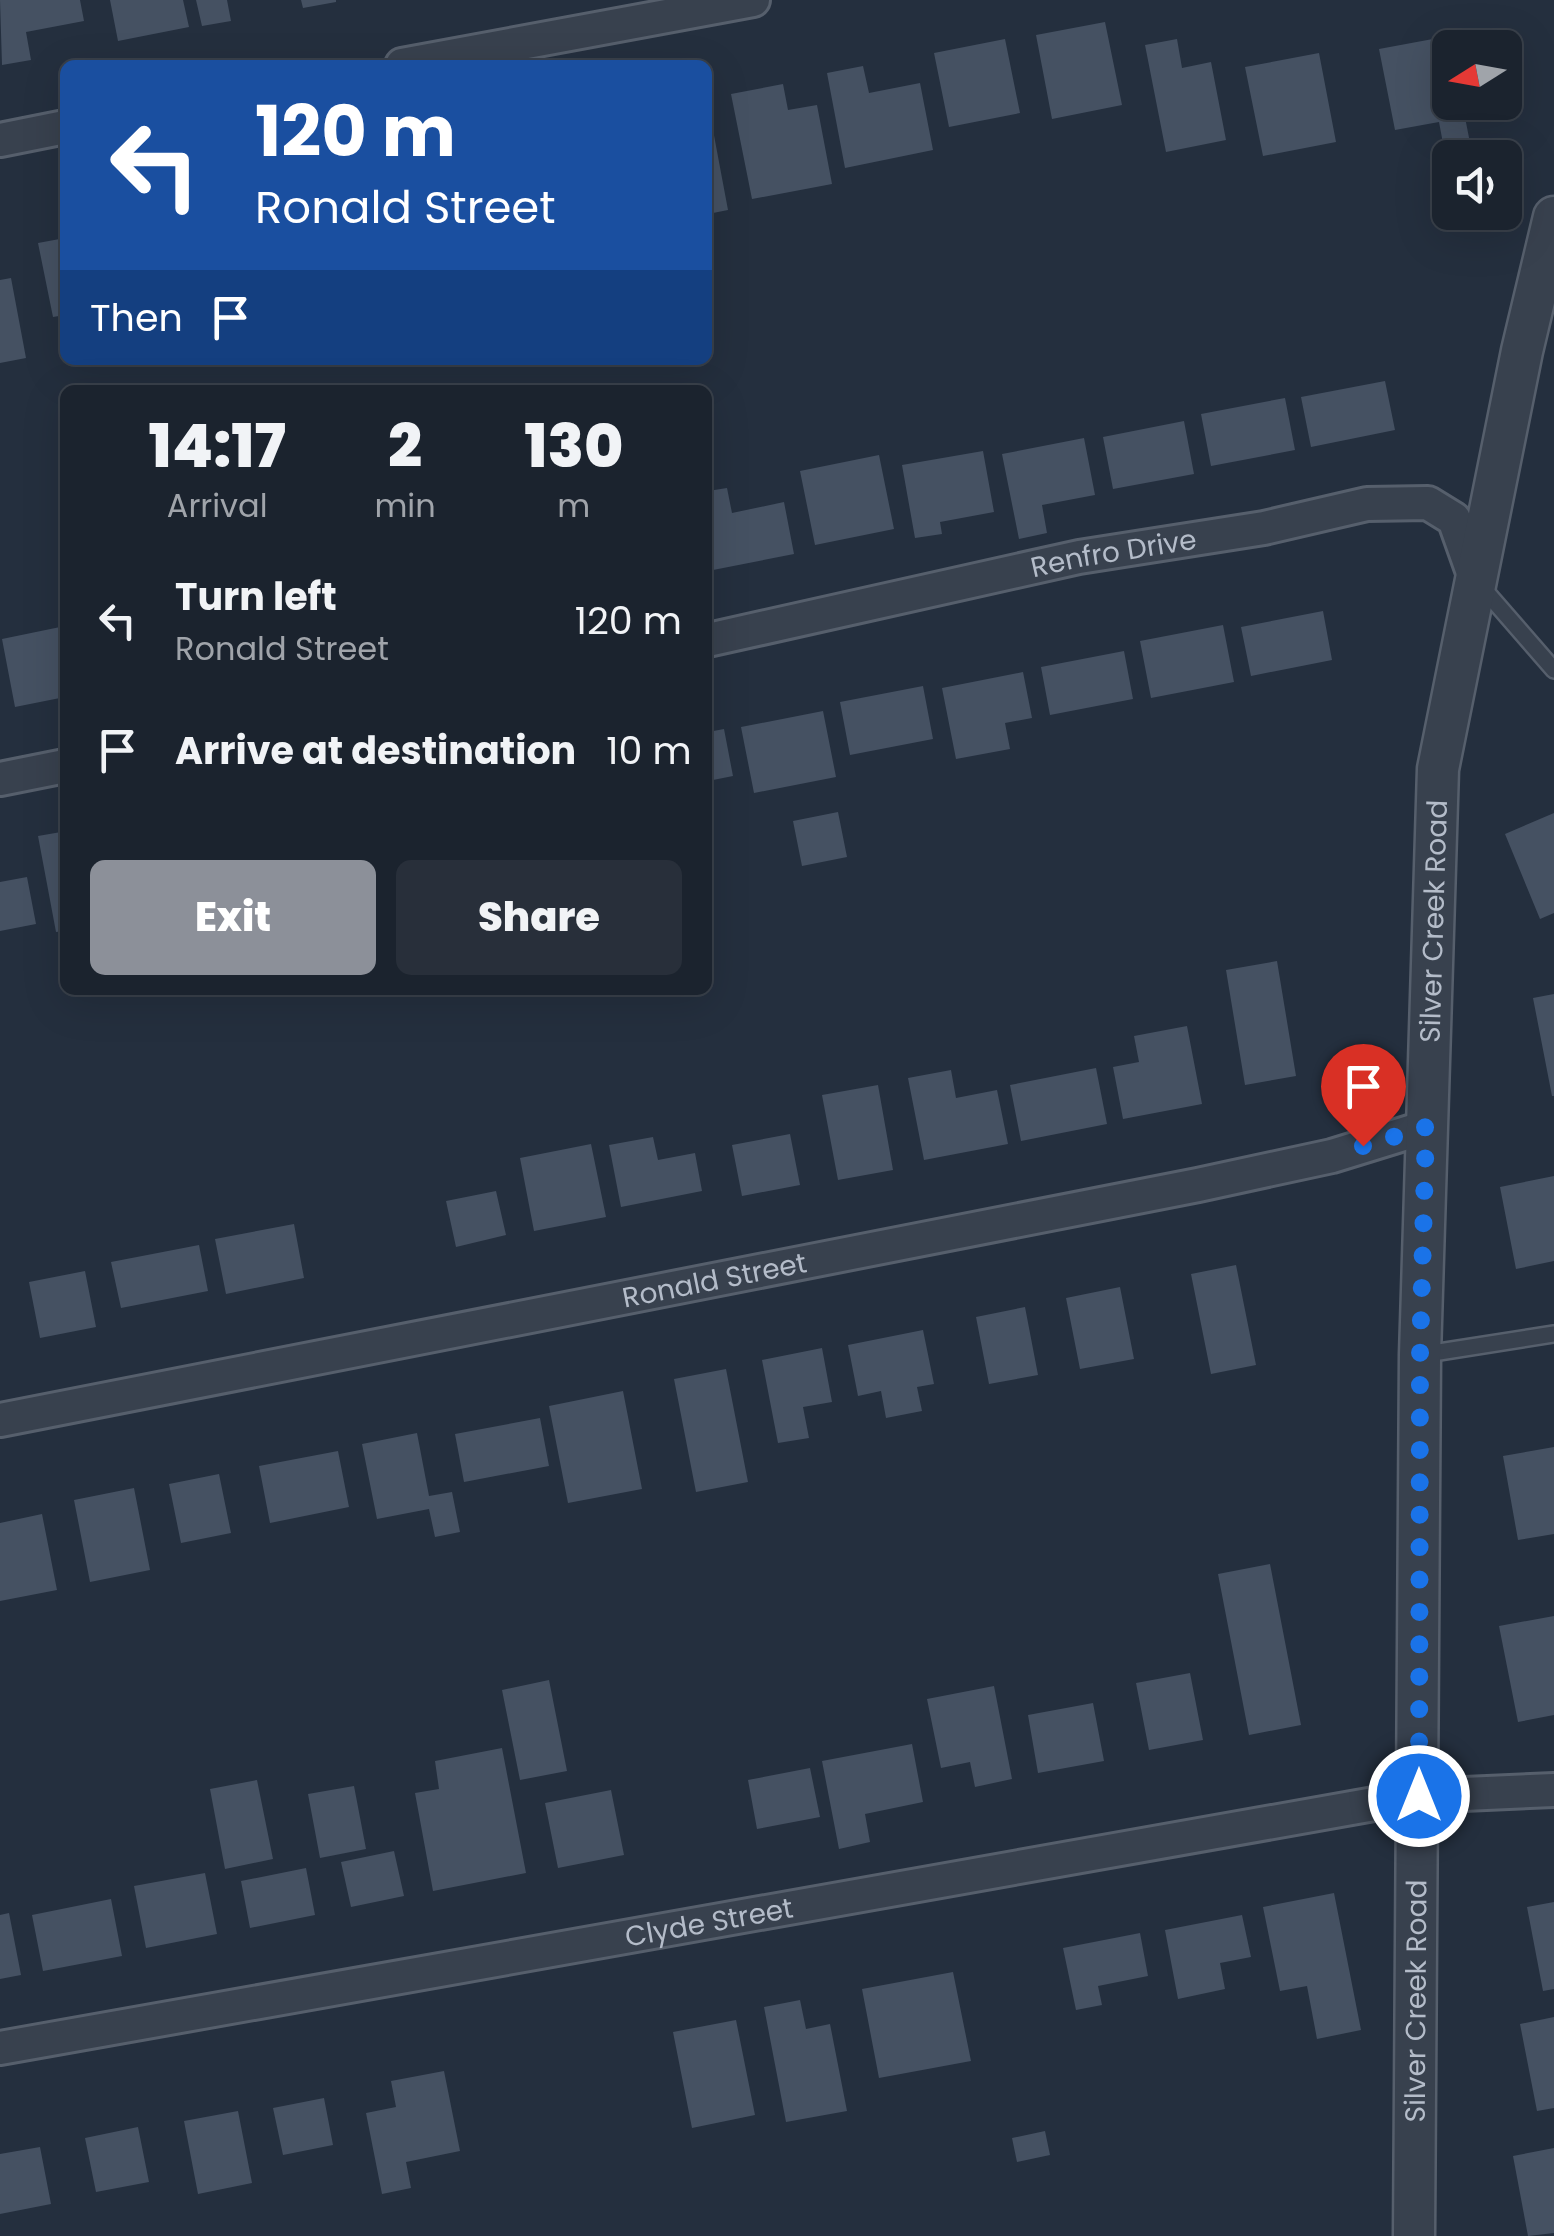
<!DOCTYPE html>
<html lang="en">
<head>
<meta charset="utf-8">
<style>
  body { margin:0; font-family:Poppins,sans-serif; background:#282f3a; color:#f1f3f6; height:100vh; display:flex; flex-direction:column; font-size:38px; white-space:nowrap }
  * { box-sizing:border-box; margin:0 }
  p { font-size:32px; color:#a0a4aa }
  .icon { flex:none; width:55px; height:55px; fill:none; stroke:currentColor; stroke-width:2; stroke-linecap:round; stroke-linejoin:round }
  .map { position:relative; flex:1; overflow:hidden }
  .side { position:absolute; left:60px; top:385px; width:652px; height:610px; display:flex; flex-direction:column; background:#1b232e; border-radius:15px; box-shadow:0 10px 40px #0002,0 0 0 2px #39404a }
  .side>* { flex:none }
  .top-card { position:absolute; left:60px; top:60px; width:652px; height:305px; border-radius:15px; box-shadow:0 10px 40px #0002,0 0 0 2px #39404a; background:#1a4fa0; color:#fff; overflow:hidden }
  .needle { width:65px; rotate:259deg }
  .tools { position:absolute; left:1432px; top:30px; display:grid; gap:20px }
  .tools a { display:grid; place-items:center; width:90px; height:90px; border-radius:15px; background:#1b232e; box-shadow:0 10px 40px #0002,0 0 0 2px #39404a; font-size:50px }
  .pin { position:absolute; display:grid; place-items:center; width:85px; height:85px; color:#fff; margin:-102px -42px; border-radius:50% 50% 50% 0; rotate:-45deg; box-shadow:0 0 10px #0007 }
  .pin .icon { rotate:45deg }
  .me { position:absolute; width:110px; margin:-55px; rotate:0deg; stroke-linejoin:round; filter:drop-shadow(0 0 8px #0008) }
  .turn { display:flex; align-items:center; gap:35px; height:210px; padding:0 30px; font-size:45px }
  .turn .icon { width:130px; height:130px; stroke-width:2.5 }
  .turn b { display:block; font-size:70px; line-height:85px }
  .then { display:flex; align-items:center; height:95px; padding:0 30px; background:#0003; gap:20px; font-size:38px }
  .eta { display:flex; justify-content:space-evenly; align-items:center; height:170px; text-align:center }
  .eta b { font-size:60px; font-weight:800; line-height:70px }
  .button { display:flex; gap:20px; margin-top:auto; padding:20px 30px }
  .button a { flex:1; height:115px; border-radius:15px; background:#8c9099; color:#fff; font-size:40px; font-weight:800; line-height:115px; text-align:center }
  .button a+a { background:#282f3a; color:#f1f3f6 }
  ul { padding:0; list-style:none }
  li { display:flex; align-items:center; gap:30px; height:130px; padding:0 30px }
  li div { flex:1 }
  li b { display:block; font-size:38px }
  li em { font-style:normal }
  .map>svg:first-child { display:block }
  .building { fill:#455162 }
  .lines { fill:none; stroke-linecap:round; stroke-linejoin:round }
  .service-casing { stroke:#565f6c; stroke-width:20 }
  .minor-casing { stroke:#565f6c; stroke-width:38 }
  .tertiary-casing { stroke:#565f6c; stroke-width:45 }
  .service { stroke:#38414e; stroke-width:15 }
  .minor { stroke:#38414e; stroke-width:32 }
  .tertiary { stroke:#38414e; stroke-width:40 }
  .route { stroke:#1a73e8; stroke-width:18; stroke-dasharray:0 32.4 }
  .labels { text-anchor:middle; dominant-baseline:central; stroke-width:8; stroke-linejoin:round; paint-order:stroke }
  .street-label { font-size:28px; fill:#b4bcc9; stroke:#1d2633 }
</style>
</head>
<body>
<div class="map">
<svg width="1554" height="2236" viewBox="0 0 1554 2236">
  <rect width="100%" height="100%" fill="#242f3e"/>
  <!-- building -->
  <path class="building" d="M0,0H80L84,21L26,32L31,60L2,65Z
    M110,0H183L189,27L118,41Z
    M196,0H227L231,21L202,26Z
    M301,0H336V2L303,8Z
    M1105,22L1122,105L1052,119L1036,35Z
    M1449,36L1450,102H1462L1473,158H1450L1448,170L1439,122L1395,130L1379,49Z
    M1005,39L1020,113L949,127L934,53Z
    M1177,39L1182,68L1211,62L1226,140L1166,152L1145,45Z
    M1319,53L1336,142L1263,156L1245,67Z
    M863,66L869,93L920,83L933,150L845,168L827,73Z
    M783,84L788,110L817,105L832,184L752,199L731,94Z
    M713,130L728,210L708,214V131Z
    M65,238V315L53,317L38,243Z
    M11,278L26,358L0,363V280Z
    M1385,381L1395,430L1311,447L1301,397Z
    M1285,398L1295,450L1211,466L1201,414Z
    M1184,421L1194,474L1113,489L1103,437Z
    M1084,438L1095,495L1042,505L1047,533L1019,539L1002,454Z
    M983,451L994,512L940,522L942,534L915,538L902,465Z
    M879,455L894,529L815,545L800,471Z
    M727,488L732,513L784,502L794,554L713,570L708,539V491Z
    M1323,611L1332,660L1251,676L1241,627Z
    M1223,625L1234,682L1151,698L1140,641Z
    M65,626V697L15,707L2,639Z
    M1124,651L1133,699L1050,715L1041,667Z
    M1023,672L1032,718L1005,723L1010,749L956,759L942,688Z
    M923,686L933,739L850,755L840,702Z
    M823,711L836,777L754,793L741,727Z
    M724,729L733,776L708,781V732Z
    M838,812L847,857L802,866L793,821Z
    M1554,813V913L1540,919L1505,834Z
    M61,832L65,855V931L56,932L38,836Z
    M27,877L36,924L0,931V882Z
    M1277,961L1296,1076L1245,1085L1226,970Z
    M1554,994V1096H1552L1533,998Z
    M1187,1026L1202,1104L1123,1119L1113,1067L1139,1062L1134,1036Z
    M1096,1068L1107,1124L1021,1141L1010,1085Z
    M951,1070L956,1098L997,1090L1008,1144L924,1160L908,1078Z
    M878,1085L893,1170L838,1180L822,1095Z
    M790,1134L800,1185L742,1196L732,1145Z
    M653,1137L658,1160L695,1153L702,1191L621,1207L609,1145Z
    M591,1144L606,1217L534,1231L520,1158Z
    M1554,1176V1261L1516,1269L1500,1187Z
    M496,1191L506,1235L456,1247L446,1201Z
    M294,1224L304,1278L226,1294L215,1239Z
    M199,1245L208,1291L121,1308L111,1262Z
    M1236,1265L1256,1365L1211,1374L1191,1274Z
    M85,1271L96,1327L40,1338L29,1282Z
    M1120,1287L1134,1359L1080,1369L1066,1298Z
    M1025,1307L1038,1375L989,1384L976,1317Z
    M923,1330L934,1384L917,1387L922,1411L886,1418L881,1391L858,1396L848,1345Z
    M822,1348L832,1402L803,1407L809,1438L778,1443L762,1360Z
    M726,1369L748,1482L696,1492L674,1379Z
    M623,1391L642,1489L568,1503L549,1406Z
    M540,1418L549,1466L464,1482L455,1434Z
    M417,1433L429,1496L452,1492L460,1532L435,1537L429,1509L377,1519L362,1444Z
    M1554,1447V1534L1518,1540L1503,1456Z
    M338,1451L349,1507L270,1523L259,1466Z
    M219,1474L231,1533L181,1543L169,1484Z
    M134,1488L150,1570L90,1582L74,1500Z
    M42,1514L57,1590L0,1601V1523Z
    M1270,1564L1301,1725L1249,1735L1218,1574Z
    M1554,1616V1715L1518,1722L1499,1626Z
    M1190,1673L1203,1740L1149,1750L1136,1683Z
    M549,1680L567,1771L520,1780L502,1690Z
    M994,1686L1012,1779L975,1787L970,1762L941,1768L927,1699Z
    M1093,1703L1104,1761L1038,1773L1028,1715Z
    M912,1744L923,1802L865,1814L870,1842L839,1849L822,1761Z
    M502,1748L526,1873L433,1891L415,1793L439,1789L435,1761Z
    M810,1768L820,1817L757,1829L748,1780Z
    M257,1780L273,1859L225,1869L210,1789Z
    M354,1786L366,1849L320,1858L308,1794Z
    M611,1790L624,1855L558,1868L545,1803Z
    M394,1851L404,1896L351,1907L341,1862Z
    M306,1868L315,1915L250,1928L241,1881Z
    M205,1873L217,1934L146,1948L134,1886Z
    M1334,1893L1361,2030L1317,2039L1307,1986L1280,1991L1263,1907Z
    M111,1899L122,1956L43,1971L32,1915Z
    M1554,1902V1989L1543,1991L1527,1907Z
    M9,1913L21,1975L0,1979V1915Z
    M1242,1915L1251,1957L1220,1963L1225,1989L1178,1999L1165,1930Z
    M1140,1933L1148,1976L1098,1986L1102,2005L1076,2010L1063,1948Z
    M953,1972L971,2061L879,2078L862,1989Z
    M800,2000L806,2029L830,2024L847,2111L786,2122L764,2007Z
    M1554,2017V2108L1537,2111L1520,2024Z
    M736,2020L755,2115L692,2128L673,2032Z
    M444,2071L460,2151L406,2162L411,2188L382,2194L366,2113L396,2107L391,2081Z
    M324,2098L333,2145L283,2155L273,2108Z
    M238,2111L252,2183L198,2194L184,2121Z
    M138,2127L149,2182L96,2192L85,2138Z
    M1045,2131L1050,2155L1017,2162L1012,2138Z
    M40,2147L51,2204L0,2214V2154Z
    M1554,2148V2233L1528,2236L1513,2156Z"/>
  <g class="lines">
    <!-- service casing -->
    <g class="service-casing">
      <path id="service" d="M1481,586L1554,670
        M1420,1355L1554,1334"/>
    </g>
    <!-- minor casing -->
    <g class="minor-casing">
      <g id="minor">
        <path d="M402,65L753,0"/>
        <path d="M0,140L65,127"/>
        <path id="s1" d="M708,640L1079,557L1264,528L1367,504L1428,503L1454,519L1476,581"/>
        <path d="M0,779L65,766"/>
        <path id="s2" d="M0,1420L1198,1185L1332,1156L1426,1127"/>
        <path id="s3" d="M0,2048L1419,1796L1554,1790"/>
      </g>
    </g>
    <!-- tertiary casing -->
    <g class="tertiary-casing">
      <g id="tertiary">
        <path id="s4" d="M1414,2236L1420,1355L1438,769L1522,351L1554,217"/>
      </g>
    </g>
    <!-- service -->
    <use href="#service" class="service"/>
    <!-- minor -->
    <use href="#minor" class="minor"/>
    <!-- tertiary -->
    <use href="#tertiary" class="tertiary"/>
  </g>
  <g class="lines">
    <!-- route -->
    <path class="route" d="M1363,1146L1426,1127L1420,1355L1419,1796"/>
  </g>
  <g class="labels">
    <!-- street labels -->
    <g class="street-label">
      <text stroke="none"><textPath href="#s1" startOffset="415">Renfro Drive</textPath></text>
      <text stroke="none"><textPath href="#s4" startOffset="1315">Silver Creek Road</textPath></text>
      <text stroke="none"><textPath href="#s2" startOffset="728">Ronald Street</textPath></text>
      <text stroke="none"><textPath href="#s3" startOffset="720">Clyde Street</textPath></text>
      <text stroke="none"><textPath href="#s4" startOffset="235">Silver Creek Road</textPath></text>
    </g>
  </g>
</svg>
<div class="tools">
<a><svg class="needle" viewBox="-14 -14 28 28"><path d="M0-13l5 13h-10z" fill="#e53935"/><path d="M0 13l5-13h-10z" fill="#a0a4aa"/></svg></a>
<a><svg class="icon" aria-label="sound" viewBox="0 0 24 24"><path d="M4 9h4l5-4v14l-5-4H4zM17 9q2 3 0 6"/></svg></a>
</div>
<div class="pin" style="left:1363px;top:1146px;background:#d93025"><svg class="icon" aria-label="arrive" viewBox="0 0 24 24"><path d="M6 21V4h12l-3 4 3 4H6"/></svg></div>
<svg class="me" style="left:1419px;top:1796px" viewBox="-20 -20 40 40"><circle r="17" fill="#1a73e8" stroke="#fff" stroke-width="3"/><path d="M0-11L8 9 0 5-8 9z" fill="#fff"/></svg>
<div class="top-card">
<div class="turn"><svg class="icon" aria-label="left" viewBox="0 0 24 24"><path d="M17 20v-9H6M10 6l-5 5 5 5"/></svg><div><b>120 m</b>Ronald Street</div></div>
<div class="then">Then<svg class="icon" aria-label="arrive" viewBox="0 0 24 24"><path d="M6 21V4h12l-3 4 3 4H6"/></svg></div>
</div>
<section class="side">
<div class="eta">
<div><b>14:17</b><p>Arrival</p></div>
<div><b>2</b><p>min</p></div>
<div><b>130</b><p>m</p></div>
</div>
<ul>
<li><svg class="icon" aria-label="left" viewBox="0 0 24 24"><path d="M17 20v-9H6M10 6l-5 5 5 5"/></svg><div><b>Turn left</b><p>Ronald Street</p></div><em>120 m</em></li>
<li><svg class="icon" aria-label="arrive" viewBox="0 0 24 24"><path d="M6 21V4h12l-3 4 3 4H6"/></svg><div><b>Arrive at destination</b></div><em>10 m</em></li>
</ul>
<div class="button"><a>Exit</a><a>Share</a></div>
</section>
</div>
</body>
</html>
